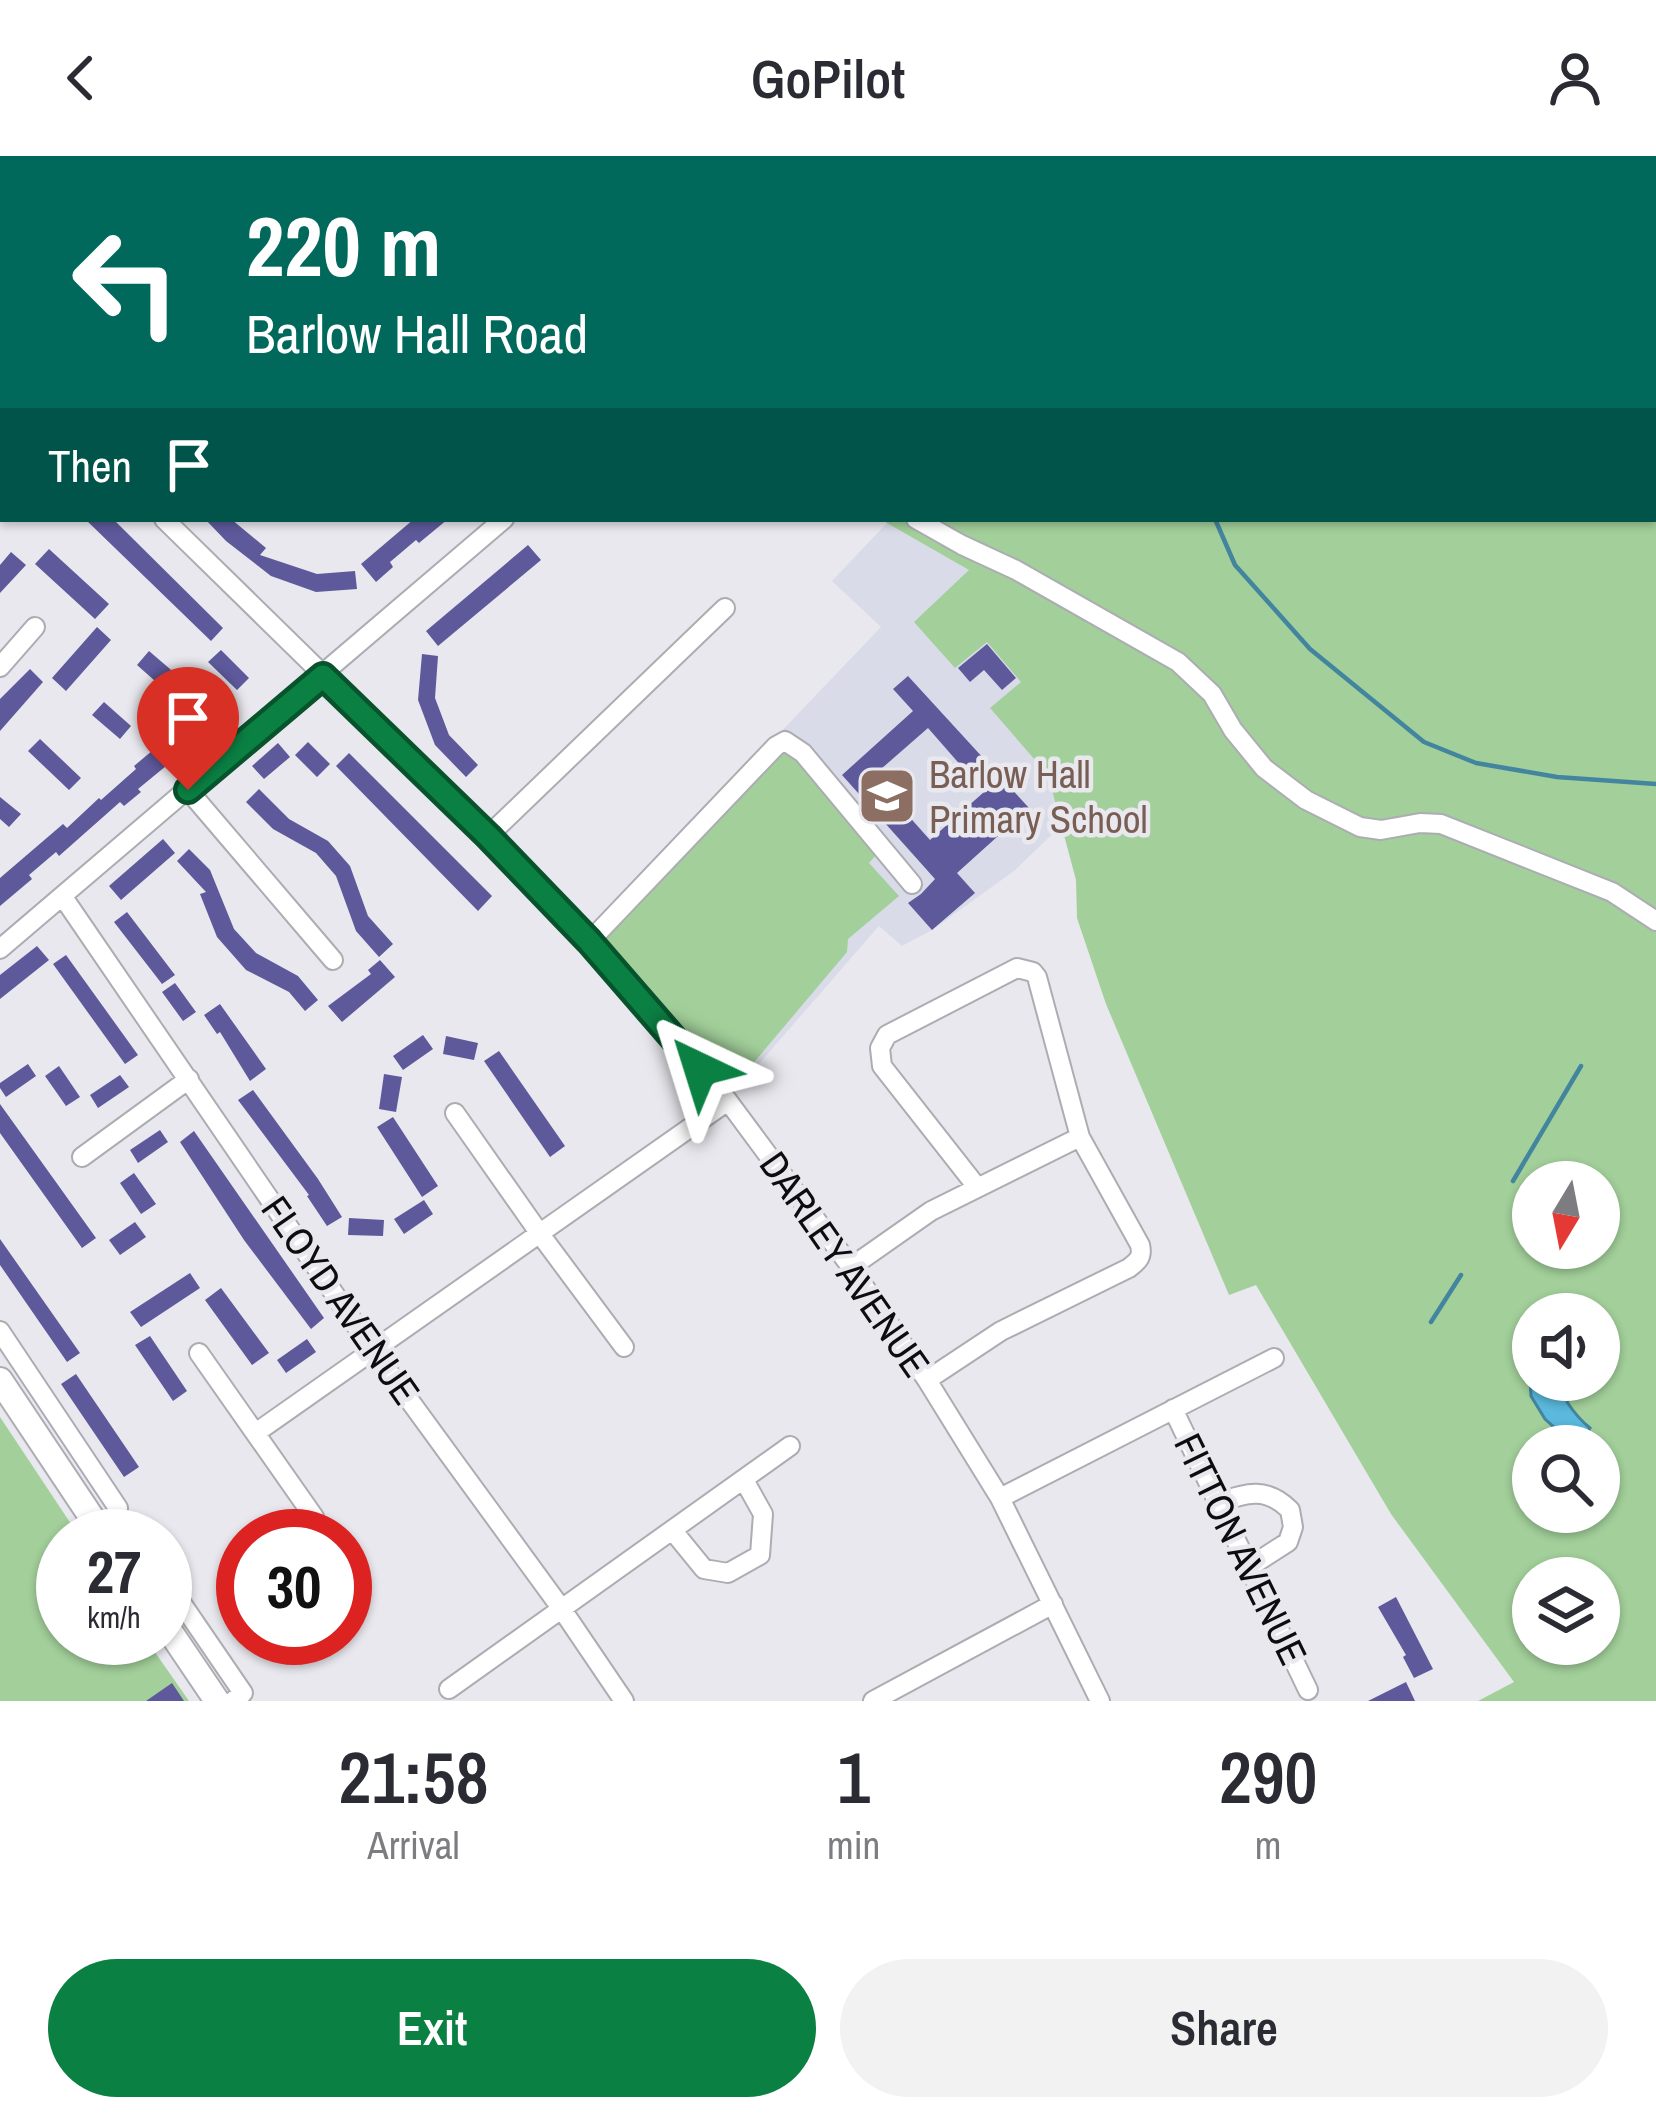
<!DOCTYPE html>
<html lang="en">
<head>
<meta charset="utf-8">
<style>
  body { margin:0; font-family:"Archivo Narrow",sans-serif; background:#f2f2f3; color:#2b2b33; height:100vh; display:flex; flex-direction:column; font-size:45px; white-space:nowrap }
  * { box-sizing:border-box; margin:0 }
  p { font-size:39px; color:#7c7c81 }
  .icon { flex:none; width:66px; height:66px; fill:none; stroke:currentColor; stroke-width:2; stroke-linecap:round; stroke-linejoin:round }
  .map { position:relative; height:1545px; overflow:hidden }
  .drawer { display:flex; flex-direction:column; background:#fff; flex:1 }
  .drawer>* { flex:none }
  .banner { position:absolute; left:0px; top:0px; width:1656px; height:366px; box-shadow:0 3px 9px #0004; background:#00695c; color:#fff; overflow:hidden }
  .needle { width:78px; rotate:190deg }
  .fabs { position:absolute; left:1512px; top:1005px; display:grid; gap:24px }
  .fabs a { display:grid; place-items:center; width:108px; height:108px; border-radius:50%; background:#fff; box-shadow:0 3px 9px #0004; font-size:60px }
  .speed { position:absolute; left:36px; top:1353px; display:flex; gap:24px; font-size:60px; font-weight:700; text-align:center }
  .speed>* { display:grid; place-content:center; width:156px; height:156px; border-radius:50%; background:#fff; box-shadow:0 3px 9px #0004; line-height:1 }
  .speed small { font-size:30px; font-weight:400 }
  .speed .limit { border:18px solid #d22; background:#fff; color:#111 }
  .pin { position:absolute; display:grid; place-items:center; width:102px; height:102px; color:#fff; margin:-123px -51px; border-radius:50% 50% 50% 0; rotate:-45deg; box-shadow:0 0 12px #0007 }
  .pin .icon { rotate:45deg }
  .me { position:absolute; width:132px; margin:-66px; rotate:319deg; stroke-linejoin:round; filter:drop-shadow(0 0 9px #0008) }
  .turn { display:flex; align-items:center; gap:42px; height:252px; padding:0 48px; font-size:54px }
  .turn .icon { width:156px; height:156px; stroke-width:2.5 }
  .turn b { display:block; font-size:84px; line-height:102px }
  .then { display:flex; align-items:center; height:114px; padding:0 48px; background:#0003; gap:24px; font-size:45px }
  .eta { display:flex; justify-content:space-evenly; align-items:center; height:204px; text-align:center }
  .eta b { font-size:72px; font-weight:600; line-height:84px }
  .action { display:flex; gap:24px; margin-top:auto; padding:24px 48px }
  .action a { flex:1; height:138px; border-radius:72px; background:#0b8043; color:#fff; font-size:48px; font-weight:600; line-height:138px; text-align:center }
  .action a+a { background:#f2f2f3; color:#2b2b33 }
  header { display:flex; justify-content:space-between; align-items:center; height:156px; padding:0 48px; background:#fff; font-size:54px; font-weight:600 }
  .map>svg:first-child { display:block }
  .built { fill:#dadbe8 }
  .green { fill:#a2cf9a; fill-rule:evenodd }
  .water { fill:#5ab9dd; stroke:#43859f; stroke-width:3 }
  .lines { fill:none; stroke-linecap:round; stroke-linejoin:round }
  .stream { stroke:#43859f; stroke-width:4.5 }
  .building { fill:#5d599b; fill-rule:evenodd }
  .minor-casing { stroke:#acadb2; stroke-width:22 }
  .major-casing { stroke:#acadb2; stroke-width:28 }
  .minor { stroke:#fff; stroke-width:18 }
  .major { stroke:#fff; stroke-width:24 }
  .route-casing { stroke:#07532c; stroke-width:30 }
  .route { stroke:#0b8043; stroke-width:21 }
  .labels { text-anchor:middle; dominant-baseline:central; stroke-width:9; stroke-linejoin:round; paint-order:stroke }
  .education-label { font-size:39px; fill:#785e54; stroke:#e8e8ee; text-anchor:start }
  .street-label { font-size:39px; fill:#0d0d0f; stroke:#e8e8ee }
</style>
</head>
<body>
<header><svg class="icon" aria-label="back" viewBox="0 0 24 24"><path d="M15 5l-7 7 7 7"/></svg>GoPilot<svg class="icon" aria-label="person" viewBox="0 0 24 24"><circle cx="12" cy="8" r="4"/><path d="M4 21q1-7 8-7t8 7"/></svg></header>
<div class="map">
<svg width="1656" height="1545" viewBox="0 0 1656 1545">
  <rect width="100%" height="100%" fill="#e8e8ee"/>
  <!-- built -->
  <path class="built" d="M887,367L934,392L1102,495L1037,603L1048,618L1062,669L1014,715L932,774L902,790L879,770L737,933L670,853L595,770L881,471L832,425Z"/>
  <!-- green -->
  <path class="green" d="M613,0H1656V1545H1478L1514,1526L1391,1358L1256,1129L1229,1139L1106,848L1077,762L1076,724L1048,619L990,552L1021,526L987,486L955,512L914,466L969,414L880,363H1653V3H613ZM1533,1026H1599V1092H1533ZM1533,1158H1599V1224H1533ZM1533,1290H1599V1356H1533ZM1533,1422H1599V1488H1533Z
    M780,593L791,594L877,698L869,707L899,740L848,783L847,796L734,930L603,779Z
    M0,1261L79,1380H63V1482H145L189,1545H0Z"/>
  <!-- water -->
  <path class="water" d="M1273,0H1656V99H1653V3H1281Z
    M1533,1203V1224H1573V1233L1567,1246C1573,1255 1580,1264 1590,1272L1587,1278L1573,1281L1564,1280L1545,1263L1531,1240L1529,1207Z"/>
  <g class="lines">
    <!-- stream -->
    <path class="stream" d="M1215,363L1235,409L1310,493L1424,586L1476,607L1557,621L1656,628
      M1513,1025L1581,910
      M1431,1166L1461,1119"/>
  </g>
  <!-- building -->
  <path class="building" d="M85,363H113L223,472L211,485Z
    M205,363H231L266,392L260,399L317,418L355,415L357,433L316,436L271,420L226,385Z
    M414,363H448L419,387L416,384L390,406L393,411L376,426L361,408Z
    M528,389L541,404L438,490L426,475Z
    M49,393L109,448L95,463L35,408Z
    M11,396L26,409L0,437V409Z
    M97,471L111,484L66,535L52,522Z
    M987,488L1016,522L1002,534L984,514L970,526L958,512Z
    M221,494L249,522L237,534L208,506Z
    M149,495L177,519L164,533L137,509Z
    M422,498L438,500L435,542L449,579L478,609L466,621L435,589L418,544Z
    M30,513L43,526L0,575V543Z
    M908,520L1029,652L957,717L975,737L932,774L908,747L921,738L935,723L842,619L913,555L893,533ZM928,572L984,636L930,684L873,620Z
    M221,542L233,555L138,633L141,636L124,650L120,646L59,700L56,696L29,719L32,723L0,750V722L63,668L67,672L99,642L101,644L136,613L134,610L189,564L192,567Z
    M104,546L131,570L120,583L92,559Z
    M40,583L81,622L69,634L28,595Z
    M308,586L330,608L317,621L295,599Z
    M278,587L290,601L264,623L252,610Z
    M349,597L492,740L478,755L336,610Z
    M259,633L289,663L328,685L350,710L368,760L393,788L379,801L356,775L336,720L316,697L273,673L246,646Z
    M0,641L21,658L9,671L0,663Z
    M163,683L175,697L121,744L109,730Z
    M189,693L210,714L234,773L256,797L298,820L318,844L305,855L289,836L246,814L217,781L200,738L206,736L177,705Z
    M127,756L175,819L162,828L114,766Z
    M37,790L49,804L0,843V819Z
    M66,799L138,899L125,908L53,808Z
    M380,804L395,821L342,866L328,850L371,818L368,814Z
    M175,827L196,856L183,865L162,836Z
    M220,848L266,913L250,925L220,876L217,878L204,859Z
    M423,879L433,893L403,914L393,900Z
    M446,880L478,887L474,904L443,898Z
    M499,895L565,990L550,1001L484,905Z
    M28,908L36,920L6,941L0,932V927Z
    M59,910L80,941L66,950L45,920Z
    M384,918L402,921L396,956L379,953Z
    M120,919L129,931L98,952L90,939Z
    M253,934L318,1023L342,1061L327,1070L307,1040L309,1039L238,944Z
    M0,948L96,1082L82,1092L0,977Z
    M393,961L438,1030L422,1041L377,971Z
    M160,974L168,986L138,1007L130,994Z
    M194,975L324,1162L311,1173L244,1084L180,986Z
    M134,1017L156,1048L141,1058L120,1027Z
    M424,1044L433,1058L404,1078L394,1063Z
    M349,1062L384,1064L383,1080L348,1079Z
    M135,1066L146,1081L120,1099L109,1084Z
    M0,1083L80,1197L67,1206L0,1109Z
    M190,1117L200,1132L141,1171L130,1156Z
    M221,1132L269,1197L252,1209L205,1144Z
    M150,1180L187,1235L173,1245L135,1189Z
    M307,1183L316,1196L286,1217L277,1204Z
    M76,1218L139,1311L124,1321L61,1228Z
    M1396,1441L1433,1513L1414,1522L1403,1501L1406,1499L1378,1451Z
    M1406,1526L1415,1545H1368Z
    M172,1527L184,1545H146Z"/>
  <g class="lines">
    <!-- minor casing -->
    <g class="minor-casing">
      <path id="minor" d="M204,0L207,3
        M944,0L947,3
        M91,3L95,0
        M305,3L309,0
        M799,3L801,0
        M0,201L3,204
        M0,252L3,248
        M164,363L488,680L589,786L728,945L851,1111L927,1224L1000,1342L1100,1545
        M916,363L962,389L1016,414L1178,506L1212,538L1233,574L1264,612L1306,644L1360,671L1381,674L1420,667L1441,668L1612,736L1656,765
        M0,511L35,471
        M188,634L333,804
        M488,680L725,452
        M63,741L372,1193L561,1452L624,1545
        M589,786L776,590L785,585L803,597L912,728
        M0,793L504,363
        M455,957L540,1078L624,1191
        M82,1001L189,923
        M977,1031L882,910L880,892L887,879L1017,812L1033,816L1037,821L1080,981
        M851,1111L931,1055L1080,981L1140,1089C1143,1101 1138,1105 1129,1112L1001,1175L927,1224
        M0,1175L118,1352
        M199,1197L314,1361
        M1173,1253L1308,1534
        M257,1276L728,945
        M1000,1342L1274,1202
        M1218,1347C1247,1336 1267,1331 1290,1354L1293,1371L1288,1386L1249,1411
        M673,1375L704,1413L728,1417L760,1399L763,1358L744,1324
        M165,1423L243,1537L233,1545
        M449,1533L790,1290
        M873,1545L1053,1448"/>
    </g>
    <!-- major casing -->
    <g class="major-casing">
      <path id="major" d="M0,1224L104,1380
        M165,1468L217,1545"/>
    </g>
    <!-- minor -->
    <use href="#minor" class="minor"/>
    <!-- major -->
    <use href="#major" class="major"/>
  </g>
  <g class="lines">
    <!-- route casing -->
    <g class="route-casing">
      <path id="route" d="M188,634L323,520L488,680L589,785L700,913"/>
    </g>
    <!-- route -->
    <use href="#route" class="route"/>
  </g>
  <!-- icons -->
  <defs>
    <g id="school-square" transform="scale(3)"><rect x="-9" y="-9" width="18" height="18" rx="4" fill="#8d6e63" stroke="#e8e8ee"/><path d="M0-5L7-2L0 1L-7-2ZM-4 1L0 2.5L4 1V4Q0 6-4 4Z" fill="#fff"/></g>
  </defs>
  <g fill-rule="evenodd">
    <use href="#school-square" x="887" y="640"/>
  </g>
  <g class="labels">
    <!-- education labels -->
    <g class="education-label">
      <text x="929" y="618">Barlow Hall<tspan x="929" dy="45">Primary School</tspan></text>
    </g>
    <!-- street labels -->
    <g class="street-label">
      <text transform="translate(845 1108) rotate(55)">DARLEY AVENUE</text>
      <text transform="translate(341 1144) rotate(55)">FLOYD AVENUE</text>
      <text transform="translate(1241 1393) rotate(64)">FITTON AVENUE</text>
    </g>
  </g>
</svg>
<div class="fabs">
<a><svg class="needle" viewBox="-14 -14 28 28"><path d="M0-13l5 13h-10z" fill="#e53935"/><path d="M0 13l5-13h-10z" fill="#7c7c81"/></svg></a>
<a><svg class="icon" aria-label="sound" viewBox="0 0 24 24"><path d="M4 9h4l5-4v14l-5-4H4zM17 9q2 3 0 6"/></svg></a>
<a><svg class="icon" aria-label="search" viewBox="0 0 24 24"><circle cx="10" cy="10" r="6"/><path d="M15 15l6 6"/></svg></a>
<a><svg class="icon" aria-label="layers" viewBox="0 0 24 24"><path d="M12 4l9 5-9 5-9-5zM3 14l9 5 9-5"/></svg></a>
</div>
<div class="speed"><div>27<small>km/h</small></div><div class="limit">30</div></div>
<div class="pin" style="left:188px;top:634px;background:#d93025"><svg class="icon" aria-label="arrive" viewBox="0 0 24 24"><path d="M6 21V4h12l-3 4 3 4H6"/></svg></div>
<svg class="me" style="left:700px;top:913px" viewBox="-20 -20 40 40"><path d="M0-17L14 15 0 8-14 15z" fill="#0b8043" stroke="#fff" stroke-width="4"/></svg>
<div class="banner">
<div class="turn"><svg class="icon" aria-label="left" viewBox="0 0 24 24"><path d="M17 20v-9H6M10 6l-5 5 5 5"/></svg><div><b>220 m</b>Barlow Hall Road</div></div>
<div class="then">Then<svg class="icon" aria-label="arrive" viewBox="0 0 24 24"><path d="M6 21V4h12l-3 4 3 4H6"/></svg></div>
</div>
</div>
<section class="drawer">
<div class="eta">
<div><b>21:58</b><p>Arrival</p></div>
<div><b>1</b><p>min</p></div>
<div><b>290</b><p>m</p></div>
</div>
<div class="action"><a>Exit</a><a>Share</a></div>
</section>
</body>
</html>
